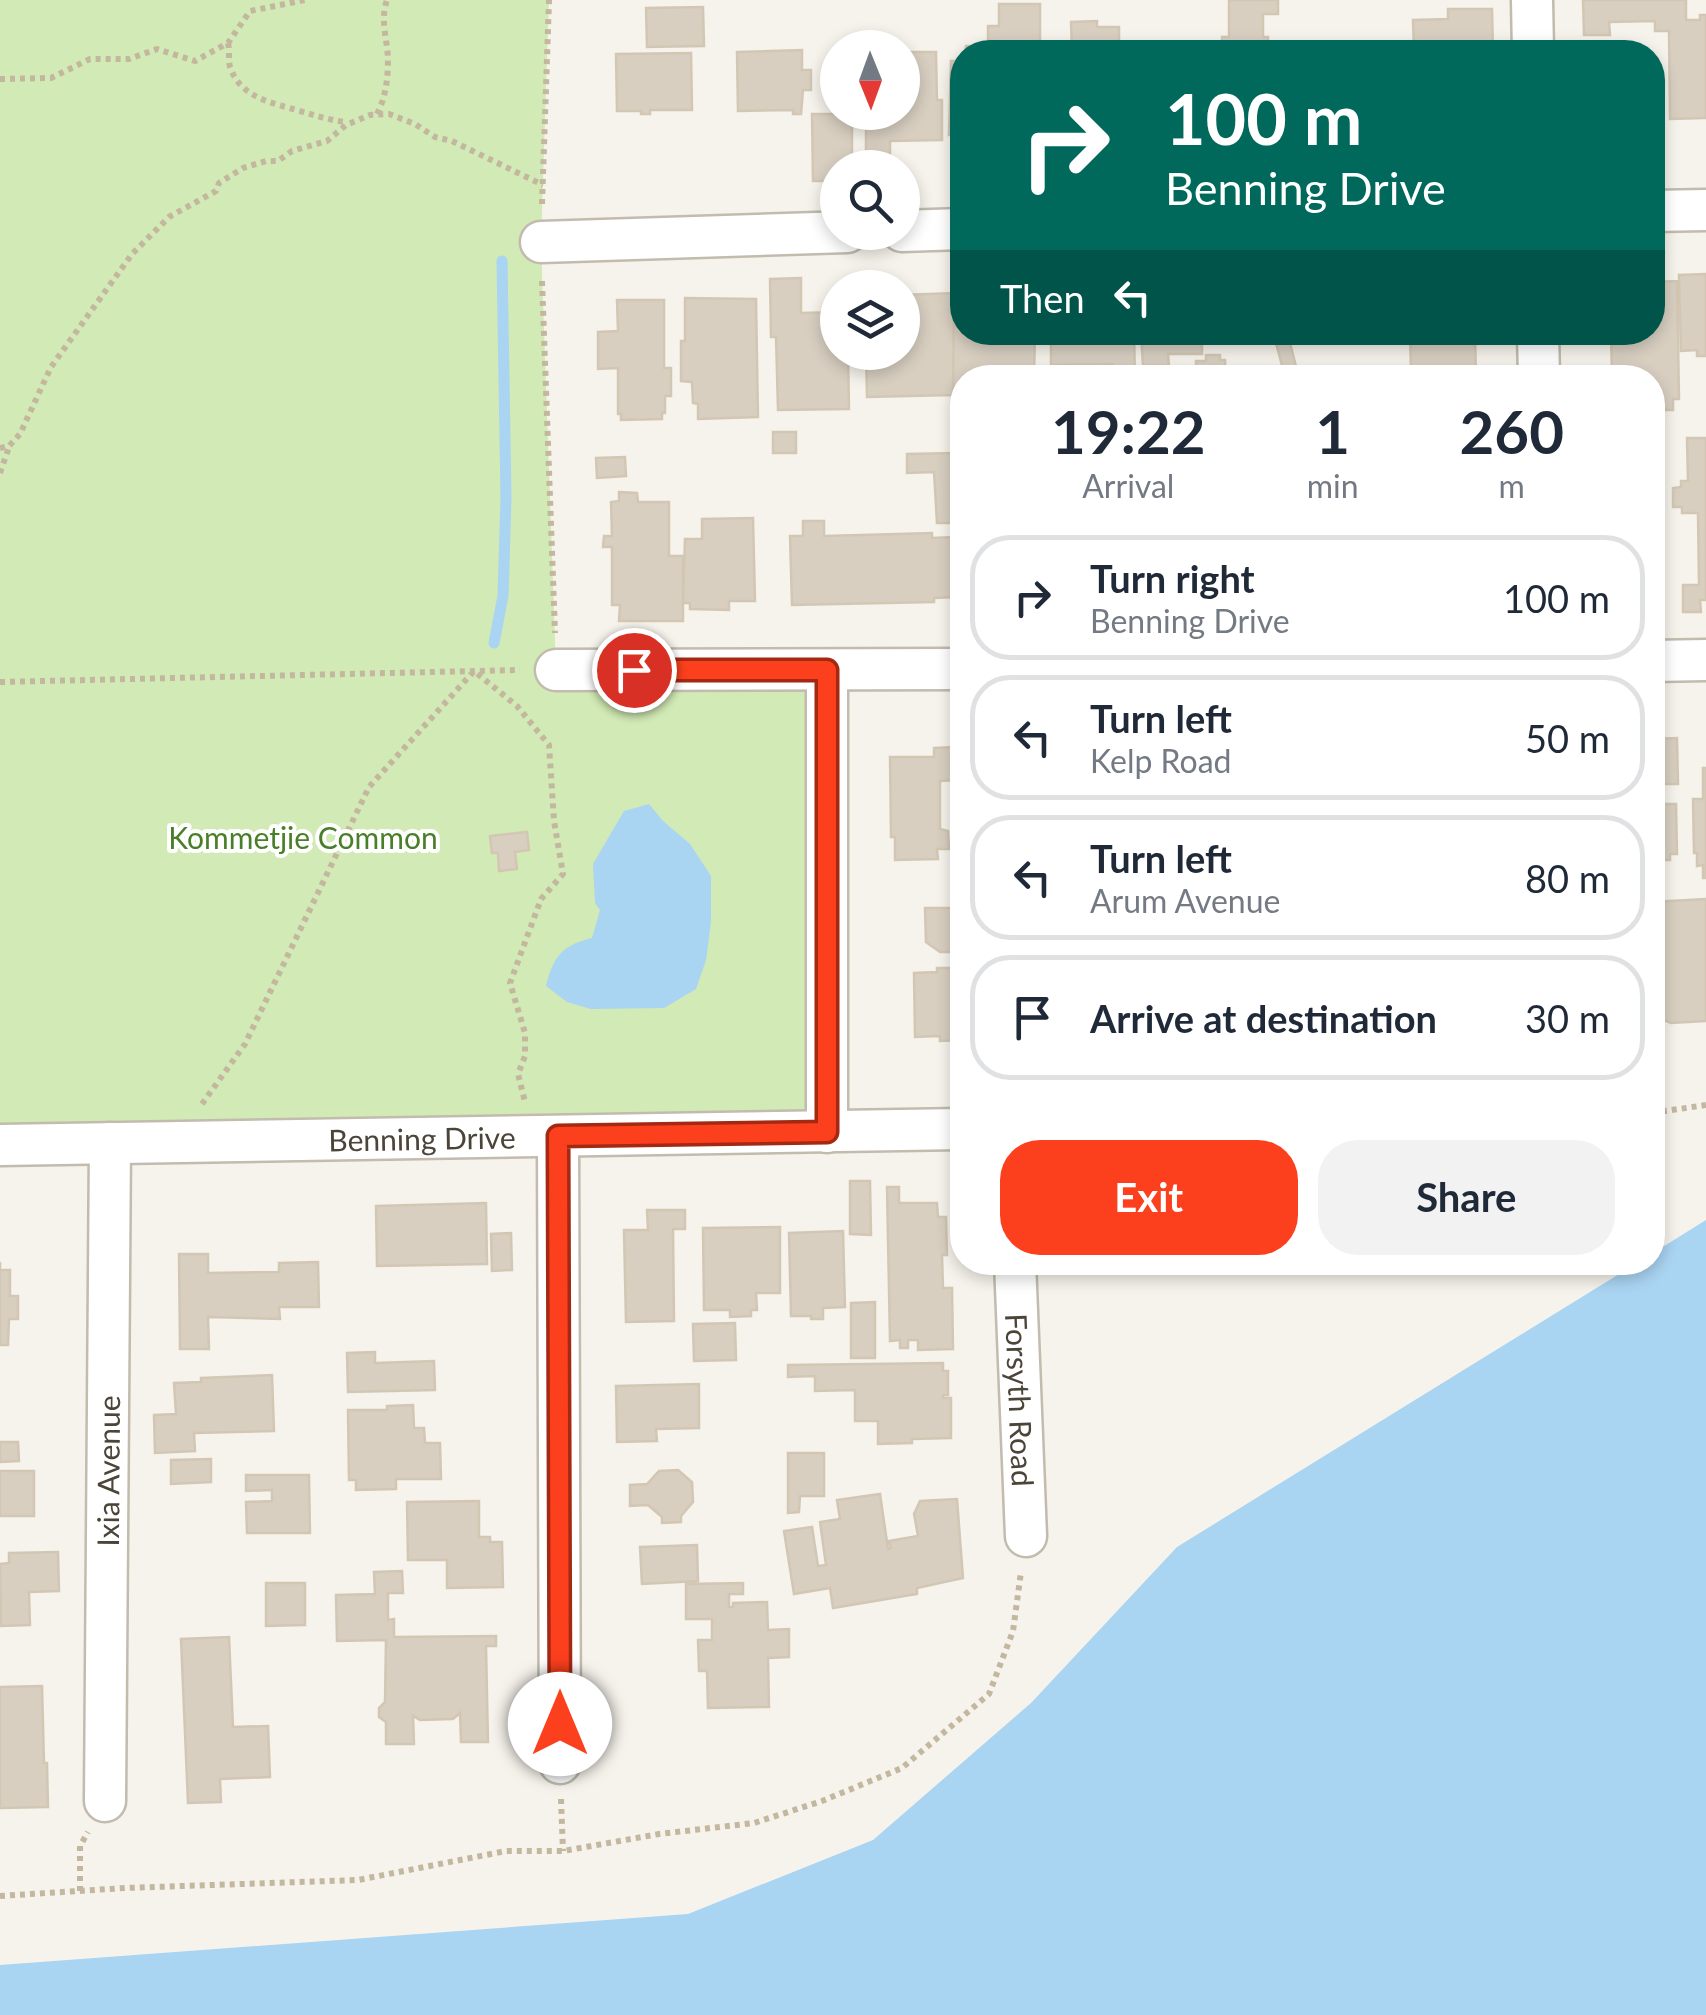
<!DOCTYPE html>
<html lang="en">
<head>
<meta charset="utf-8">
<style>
  body { margin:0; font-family:Lato,sans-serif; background:#f2f2f3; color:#1f2937; height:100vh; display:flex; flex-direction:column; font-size:38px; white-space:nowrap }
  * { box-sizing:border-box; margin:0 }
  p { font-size:32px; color:#747a83 }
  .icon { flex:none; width:55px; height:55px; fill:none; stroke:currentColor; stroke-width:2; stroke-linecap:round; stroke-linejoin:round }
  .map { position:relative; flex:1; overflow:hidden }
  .side { position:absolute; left:950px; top:365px; width:715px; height:910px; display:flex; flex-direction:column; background:#fff; border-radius:40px; box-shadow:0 5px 15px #0003 }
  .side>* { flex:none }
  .guide { position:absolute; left:950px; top:40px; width:715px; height:305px; border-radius:40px; box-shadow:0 5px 15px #0003; background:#00695c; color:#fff; overflow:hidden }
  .needle { width:65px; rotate:179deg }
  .tools { position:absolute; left:820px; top:30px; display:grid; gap:20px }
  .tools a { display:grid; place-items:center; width:100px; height:100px; border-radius:50%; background:#fff; box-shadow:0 5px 15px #0003; font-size:50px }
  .pin { position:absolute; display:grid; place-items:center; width:85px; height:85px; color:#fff; margin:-42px; border:5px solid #fff; border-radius:50%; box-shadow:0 2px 10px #0007 }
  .me { position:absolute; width:110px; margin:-55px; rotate:0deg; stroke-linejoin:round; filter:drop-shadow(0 0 8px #0008) }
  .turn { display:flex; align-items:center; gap:35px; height:210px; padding:0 50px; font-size:45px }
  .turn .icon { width:130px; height:130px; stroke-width:2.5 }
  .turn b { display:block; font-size:70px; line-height:85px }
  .then { display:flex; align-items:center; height:95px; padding:0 50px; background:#0003; gap:20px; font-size:38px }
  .eta { display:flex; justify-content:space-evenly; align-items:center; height:170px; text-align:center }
  .eta b { font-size:60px; font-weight:700; line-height:70px }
  .button { display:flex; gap:20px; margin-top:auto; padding:20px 50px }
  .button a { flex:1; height:115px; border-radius:40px; background:#fc3f1d; color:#fff; font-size:40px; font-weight:700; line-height:115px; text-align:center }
  .button a+a { background:#f2f2f3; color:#1f2937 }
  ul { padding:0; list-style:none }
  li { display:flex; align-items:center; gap:30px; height:125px; margin:0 20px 15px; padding:0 30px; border:5px solid #e0e1e3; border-radius:40px }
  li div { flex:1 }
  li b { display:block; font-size:38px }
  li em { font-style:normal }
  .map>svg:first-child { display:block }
  .green { fill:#d2eab5 }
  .water { fill:#a9d4f2 }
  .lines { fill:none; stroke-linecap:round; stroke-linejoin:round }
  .stream { stroke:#a9d4f2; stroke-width:11 }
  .building { fill:#d8cfc1; stroke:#d3c7b4; stroke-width:2.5 }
  .street-casing { stroke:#c2bbae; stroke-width:45 }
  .path { stroke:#c4b79f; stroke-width:6; stroke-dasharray:5 5; stroke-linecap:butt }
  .street { stroke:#fff; stroke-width:40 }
  .route-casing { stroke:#a42913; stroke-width:25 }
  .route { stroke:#fc3f1d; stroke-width:18 }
  .labels { text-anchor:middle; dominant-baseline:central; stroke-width:8; stroke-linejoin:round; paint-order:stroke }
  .park-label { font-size:30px; fill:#4a7f2a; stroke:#fff }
  .street-label { font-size:30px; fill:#4b4439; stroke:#fff }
</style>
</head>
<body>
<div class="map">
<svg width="1706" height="2015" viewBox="0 0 1706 2015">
  <rect width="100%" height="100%" fill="#f6f3ec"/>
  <!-- green -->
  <path class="green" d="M0,0H549L541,242L556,669L827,670V1132L0,1145Z"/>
  <!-- water -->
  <path class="water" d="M649,804L663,821L690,844L711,876V922L706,960L696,989L664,1008L591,1009L567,1002L546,986C553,957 562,945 592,938L600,910L595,903L593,864L624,811Z
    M1706,1220V2015H0V1965L688,1914L873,1840L1031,1703L1177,1547L1637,1263L1652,1262L1653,1253Z"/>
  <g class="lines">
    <!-- stream -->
    <path class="stream" d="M494,643L503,596L506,498L502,261"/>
  </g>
  <!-- building -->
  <path class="building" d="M1229,0H1278V14H1263V37H1268V52H1222V37H1229Z
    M1583,0H1686V20H1700V15H1706V118L1670,119L1669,31H1655V21L1609,22L1610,35H1584Z
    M999,4H1040V52H965L966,46H988V26H999Z
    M703,7L704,46L647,47L646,8Z
    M1448,9H1492L1493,52H1414L1413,20L1448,19Z
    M1097,21V27H1119V50H1123V52H1064H1072L1071,22Z
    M802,50V70H811V90H803L801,114H793V110L738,111L737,52Z
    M902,52H936L937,100H942V140L890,141V168H866V112H902Z
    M691,53L692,110H650V114H641V111H617L616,54Z
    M951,61H962V134L949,135Z
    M812,114H852V157H849V168H838V181H813Z
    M1706,274V356H1697V350L1681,351L1679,275Z
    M954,276H962V332H1035L1034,378H962V410H953Z
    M890,277V288H865V278Z
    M801,278V313L838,312V352H848L849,409L778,410L776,337H771L770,279Z
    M1677,281L1679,399H1673V410H1652V378H1612L1611,332H1652V282Z
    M954,293L953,395L867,397L866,352H902V295Z
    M685,298L756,299L758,417L698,419V404L693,403L692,382L681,381V341H685Z
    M617,300H664V368H671V396H665V413H662V419L621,420V414H618V368L598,369V332L618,331Z
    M1051,332H1134L1135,378H1113V364L1051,365Z
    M1141,332H1202V354H1168L1169,366H1143Z
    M1272,332H1396L1397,341L1290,343L1297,370L1284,373L1276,343H1272Z
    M1410,332H1475L1476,378H1408V372H1411Z
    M1206,355H1220V360H1225L1226,378H1196V361H1206Z
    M773,432H796V453H773Z
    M1687,438H1706V600H1700L1701,612H1683V585H1699L1698,513H1682V507H1673V488L1681,487V481H1688Z
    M955,453L953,523H937L934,472L907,473V454Z
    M625,457L626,476L597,478L596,458Z
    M619,492L637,493L638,502H669V556H683V621H619L620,605H612V547H603L604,536H612L611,502L619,501Z
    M753,518L755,601H729V610L690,609V603H683L685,539H702V519Z
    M803,521H824V536L932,533V538L954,537L956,597L934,598V602L792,605L790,536H803Z
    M1677,738L1678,784H1657V804H1676L1677,854H1670V860H1657V855H1652V739Z
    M955,747L956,780L940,781V829L948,831L949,849H937L938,859L895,860V837H891L890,757H934V748Z
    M1703,768H1706V878H1703V865L1697,866V853H1694L1693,799H1703Z
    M527,832L529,850L515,852L517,869L499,871L498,853H492L490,836Z
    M1706,899V1021L1671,1023L1652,1015V902Z
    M925,908H958V952H940L926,942Z
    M962,951V1040L940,1041V1036L915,1037L914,973L937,972V968H962Z
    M850,1181H870L871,1235L850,1234Z
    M887,1187H899V1203H937L938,1217H946L947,1255H942L943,1288H952L953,1349L918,1350V1340H908V1348H900V1340L890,1341Z
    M486,1203L487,1264L377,1266L376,1206Z
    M647,1210H685V1229H673L674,1321L626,1322L624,1230H648Z
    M780,1227V1293H756L757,1310H751V1316L730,1317V1310H704L703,1228Z
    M843,1231L845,1307L823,1308V1319H811V1316H791L789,1233Z
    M511,1233L512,1270L492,1271L491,1234Z
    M179,1254H208V1273L279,1272V1263L318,1262L319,1307H279L280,1319L208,1317L209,1349H180Z
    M0,1262V1270H10V1296H18V1319H9L8,1345H0Z
    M875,1302V1358H851V1303Z
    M735,1323L736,1360L694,1361L693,1324Z
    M375,1352V1363L434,1361L435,1390L348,1392L347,1353Z
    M943,1363V1371H948V1395H943V1398H951V1438L912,1439V1443L878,1444V1421H855V1390L815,1391V1376L788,1377V1365Z
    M272,1375L274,1431L194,1433L195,1451L155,1453L154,1415L176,1414L174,1383L201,1382V1378Z
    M699,1384V1428L656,1429L657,1441L617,1442L616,1386Z
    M413,1405L414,1428H424L425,1443H440L441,1479H396V1489L356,1490V1480H349L348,1410H387V1406Z
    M0,1442H18L19,1461L0,1462Z
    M788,1453H824V1496H800L799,1512L788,1513Z
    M211,1459V1482L171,1484V1460Z
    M678,1470L692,1482L693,1502L681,1516V1522L662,1523V1517L648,1505L630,1506V1485L647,1484L659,1471Z
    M0,1471H34V1516H0Z
    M246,1475H309L310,1533H247L246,1502L272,1501V1490L246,1491Z
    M880,1494L888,1549L891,1548L889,1541L918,1536L914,1514L920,1501L957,1499L963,1578L917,1588V1594L833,1608L830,1588L794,1594L784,1531L812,1527L818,1566L826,1565L820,1522L840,1519L837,1500Z
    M479,1501V1537H490V1542H502L503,1587L447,1588V1560H408L407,1502Z
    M697,1545L698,1581L642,1584L640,1547Z
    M58,1552L59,1591L29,1592L30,1625L1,1626L0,1564L9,1563V1553Z
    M402,1571L403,1593H388V1620L394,1619V1637L496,1636V1646H486L488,1742H461L460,1713L453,1719L420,1720L413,1716L414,1744H386V1722L379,1717V1708L385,1702L386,1640L337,1641L336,1595L375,1594L374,1572Z
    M266,1583H305V1625L266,1626Z
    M743,1583V1594H729V1607H733V1603L767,1602L768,1630L789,1629V1657L768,1658L769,1707L708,1708L707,1671H699L698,1640H712V1619H686V1584Z
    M229,1637L233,1727L268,1726L270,1777L220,1779L221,1802L188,1803L181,1639Z
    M42,1686L44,1763H47L48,1807L0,1808V1687Z"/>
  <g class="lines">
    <!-- street casing -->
    <g class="street-casing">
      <g id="street">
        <path d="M1532,0L1533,52"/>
        <path d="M1652,211L1706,210"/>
        <path d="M902,231L962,229"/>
        <path d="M541,242L847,232"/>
        <path d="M1538,332L1539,378"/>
        <path d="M1652,661L1706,660"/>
        <path d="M556,670L962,669"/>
        <path d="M827,1132V670"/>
        <path d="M558,1136L560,1763"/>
        <path id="s1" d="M0,1145L962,1129"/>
        <path id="s2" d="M1015,1262L1026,1536"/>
        <path id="s3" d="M105,1801L110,1143"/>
      </g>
    </g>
    <!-- path -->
    <path class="path" d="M228,43C230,51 228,59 230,67C240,96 268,102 293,109C311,114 327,120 346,122
      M0,79L51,78L90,59H129L157,49L195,61L228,43L250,11L305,0
      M377,114C386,97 388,78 388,58C387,38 380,19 387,0
      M542,204L549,0
      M542,281L555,633
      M0,448L9,446L20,434L51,367L132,254L169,217L216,191L219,183L243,168L266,161H278L292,151L327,141L346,125L370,115L389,114L415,124L435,137L452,141L543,185
      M0,473L9,447
      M0,682L520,670
      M202,1104L245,1044L369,787L474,671L517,706L549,745L554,821L563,874L541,899L510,983L525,1033V1056L518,1074L525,1102
      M1652,1113L1706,1105
      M561,1799L563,1851
      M80,1891V1846L88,1832
      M0,1896L125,1888L358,1880L506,1851H563L659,1834L754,1823L822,1801L902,1768L989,1694L1013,1631L1021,1572"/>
    <!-- street -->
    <use href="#street" class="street"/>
  </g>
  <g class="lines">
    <!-- route casing -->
    <g class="route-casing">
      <path id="route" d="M560,1724L558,1136L827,1132V670H634"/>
    </g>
    <!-- route -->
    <use href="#route" class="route"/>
  </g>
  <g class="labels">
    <!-- park labels -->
    <g class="park-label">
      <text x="303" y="837">Kommetjie Common</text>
    </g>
    <!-- street labels -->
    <g class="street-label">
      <text stroke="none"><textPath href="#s1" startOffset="422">Benning Drive</textPath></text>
      <text stroke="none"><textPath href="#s2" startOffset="138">Forsyth Road</textPath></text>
      <text stroke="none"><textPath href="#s3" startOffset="330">Ixia Avenue</textPath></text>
    </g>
  </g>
</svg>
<div class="tools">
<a><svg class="needle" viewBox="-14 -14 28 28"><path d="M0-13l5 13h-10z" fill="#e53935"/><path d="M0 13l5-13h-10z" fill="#747a83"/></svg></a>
<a><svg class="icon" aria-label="search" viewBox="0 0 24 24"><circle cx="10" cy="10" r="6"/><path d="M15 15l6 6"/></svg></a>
<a><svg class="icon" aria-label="layers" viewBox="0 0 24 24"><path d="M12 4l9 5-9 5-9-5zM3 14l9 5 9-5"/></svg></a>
</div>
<div class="pin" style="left:634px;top:670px;background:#d93025"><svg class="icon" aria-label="arrive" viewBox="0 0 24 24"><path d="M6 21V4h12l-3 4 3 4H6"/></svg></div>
<svg class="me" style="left:560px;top:1724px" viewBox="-20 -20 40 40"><circle r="19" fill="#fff"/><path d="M0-13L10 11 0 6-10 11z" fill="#fc3f1d"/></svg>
<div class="guide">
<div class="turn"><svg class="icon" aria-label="right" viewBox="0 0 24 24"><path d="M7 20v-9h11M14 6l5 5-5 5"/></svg><div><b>100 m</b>Benning Drive</div></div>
<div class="then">Then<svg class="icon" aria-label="left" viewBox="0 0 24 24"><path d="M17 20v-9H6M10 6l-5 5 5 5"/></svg></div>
</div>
<section class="side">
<div class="eta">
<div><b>19:22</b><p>Arrival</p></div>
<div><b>1</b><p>min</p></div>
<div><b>260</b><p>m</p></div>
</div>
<ul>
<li><svg class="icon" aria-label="right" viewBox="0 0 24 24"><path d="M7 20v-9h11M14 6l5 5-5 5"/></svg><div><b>Turn right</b><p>Benning Drive</p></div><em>100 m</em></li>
<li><svg class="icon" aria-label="left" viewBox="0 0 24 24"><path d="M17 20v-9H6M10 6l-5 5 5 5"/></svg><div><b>Turn left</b><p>Kelp Road</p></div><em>50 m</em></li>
<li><svg class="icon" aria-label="left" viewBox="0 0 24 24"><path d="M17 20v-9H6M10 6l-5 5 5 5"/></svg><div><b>Turn left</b><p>Arum Avenue</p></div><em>80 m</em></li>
<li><svg class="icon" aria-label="arrive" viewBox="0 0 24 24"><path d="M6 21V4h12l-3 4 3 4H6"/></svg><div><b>Arrive at destination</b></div><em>30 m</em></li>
</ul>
<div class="button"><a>Exit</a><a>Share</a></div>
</section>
</div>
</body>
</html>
